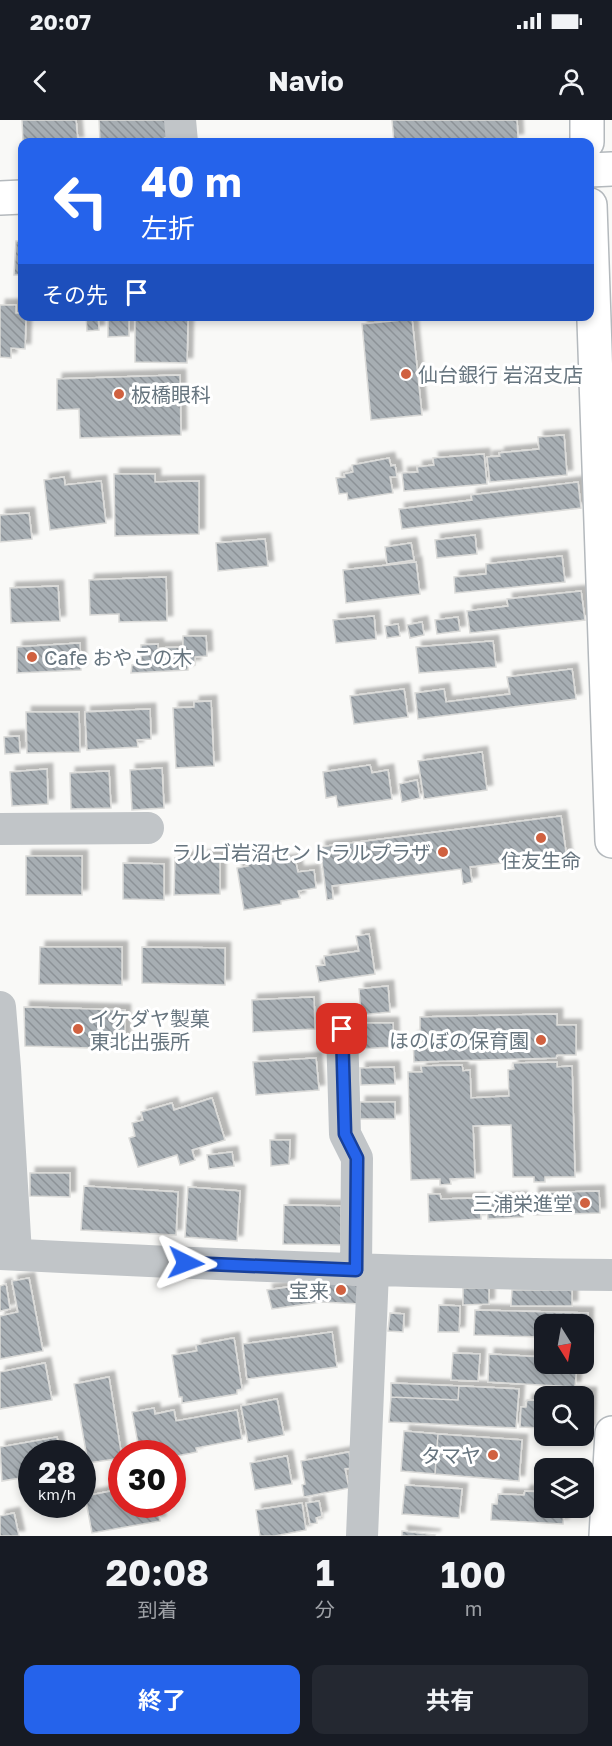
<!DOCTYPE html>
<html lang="ja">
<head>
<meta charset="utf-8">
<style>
  body { margin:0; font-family:"Golos Text","Noto Sans JP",sans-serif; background:#242831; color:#f1f3f6; height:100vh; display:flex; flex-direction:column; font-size:22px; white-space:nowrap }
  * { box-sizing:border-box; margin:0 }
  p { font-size:20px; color:#9ea1a6 }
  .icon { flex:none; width:33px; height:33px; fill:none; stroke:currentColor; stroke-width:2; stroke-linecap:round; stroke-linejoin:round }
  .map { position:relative; height:1416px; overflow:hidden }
  .panel { display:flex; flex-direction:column; background:#171b24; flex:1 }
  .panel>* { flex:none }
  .top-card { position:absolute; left:18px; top:18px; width:576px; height:183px; border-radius:12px; box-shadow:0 3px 9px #0003; background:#2563eb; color:#fff; overflow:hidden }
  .needle { width:39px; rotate:169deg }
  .tools { position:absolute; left:534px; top:1194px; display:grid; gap:12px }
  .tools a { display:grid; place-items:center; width:60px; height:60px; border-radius:12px; background:#171b24; box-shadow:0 3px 9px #0003; font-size:30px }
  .speed { position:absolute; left:18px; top:1320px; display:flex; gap:12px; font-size:30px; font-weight:700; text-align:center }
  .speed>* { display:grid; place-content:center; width:78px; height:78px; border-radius:50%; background:#171b24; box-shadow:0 3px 9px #0003; line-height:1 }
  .speed small { font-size:15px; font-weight:400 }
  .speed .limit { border:9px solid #d22; background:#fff; color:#111 }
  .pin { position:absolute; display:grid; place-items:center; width:51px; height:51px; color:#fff; margin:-26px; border-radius:12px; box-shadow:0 3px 9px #0006 }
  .me { position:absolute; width:66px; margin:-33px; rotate:93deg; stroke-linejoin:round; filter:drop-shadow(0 0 4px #0008) }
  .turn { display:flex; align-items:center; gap:21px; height:126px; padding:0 24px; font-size:27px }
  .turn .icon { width:78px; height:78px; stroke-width:2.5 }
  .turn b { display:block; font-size:42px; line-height:51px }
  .then { display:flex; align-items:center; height:57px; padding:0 24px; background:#0003; gap:12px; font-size:22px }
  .eta { display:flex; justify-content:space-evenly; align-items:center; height:102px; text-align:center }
  .eta b { font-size:36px; font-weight:700; line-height:42px }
  .button { display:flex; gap:12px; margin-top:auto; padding:12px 24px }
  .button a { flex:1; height:69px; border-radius:12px; background:#2563eb; color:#fff; font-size:24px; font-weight:700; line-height:69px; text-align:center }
  .button a+a { background:#242831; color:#f1f3f6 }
  .status { display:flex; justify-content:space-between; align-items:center; height:42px; padding:0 30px; background:#171b24; direction:ltr }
  .status svg { height:16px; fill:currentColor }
  header { display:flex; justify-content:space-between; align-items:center; height:78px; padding:0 24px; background:#171b24; font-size:27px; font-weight:700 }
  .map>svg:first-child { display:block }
  .building { fill:url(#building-back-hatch); stroke:#dbdbd9; stroke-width:1.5; filter:url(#shadow) }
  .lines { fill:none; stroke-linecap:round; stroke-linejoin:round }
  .secondary-casing { stroke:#b4b9bd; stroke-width:36 }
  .street { stroke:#c1c5c8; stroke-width:32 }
  .secondary { stroke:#fff; stroke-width:33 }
  .route-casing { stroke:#184099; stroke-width:15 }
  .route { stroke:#2563eb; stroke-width:10 }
  .poi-dot { fill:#d06140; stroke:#fff; stroke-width:2 }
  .labels { text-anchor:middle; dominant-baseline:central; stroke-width:6; stroke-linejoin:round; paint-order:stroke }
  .poi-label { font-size:20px; fill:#67757f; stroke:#fff; text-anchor:end }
</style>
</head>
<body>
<div class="status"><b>20:07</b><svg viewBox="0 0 49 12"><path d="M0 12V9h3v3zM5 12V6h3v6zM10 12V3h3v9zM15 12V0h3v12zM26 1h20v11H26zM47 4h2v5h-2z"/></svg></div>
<header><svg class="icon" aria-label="back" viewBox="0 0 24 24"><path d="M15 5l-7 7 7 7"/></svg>Navio<svg class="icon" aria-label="person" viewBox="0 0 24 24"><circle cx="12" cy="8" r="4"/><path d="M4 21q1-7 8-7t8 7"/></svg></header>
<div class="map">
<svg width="612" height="1416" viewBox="0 0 612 1416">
  <defs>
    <pattern id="building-back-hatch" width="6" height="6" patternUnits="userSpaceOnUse" patternTransform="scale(1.5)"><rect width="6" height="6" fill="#a7aeb3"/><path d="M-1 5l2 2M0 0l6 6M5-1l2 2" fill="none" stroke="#8c9297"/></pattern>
    <filter id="shadow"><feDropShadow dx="5.5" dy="-5.5" stdDeviation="1.5" flood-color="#0004"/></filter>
  </defs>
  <rect width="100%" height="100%" fill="#f9f9f7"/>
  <!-- building -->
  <path class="building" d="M22,0H76L78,22H23Z
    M99,0H174L175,18H165V22H100Z
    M392,0H517L518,19L476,22H394Z
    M16,121H22V155H14Z
    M0,185H16V193H22V196H26L25,229L11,228V238L0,237Z
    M86,196H98L99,210L87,211Z
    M108,199H129V216L108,217Z
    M135,199L188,200L187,243L135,242Z
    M412,199L422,295L371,300L362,204Z
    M180,255L181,315L80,318L79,289L57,290V259Z
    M564,315L567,355L490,362L487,337L500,336L499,333L539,329L538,317Z
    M484,334L487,364L404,371L402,353L418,352L417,347L434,345L433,338Z
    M389,338L391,346L395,345L397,357H390L393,373L348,380L347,373L339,374L336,358L345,357L344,354L353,352L352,345Z
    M114,354H155V362L199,361V414L115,416Z
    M64,357L65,365L101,361L106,403L50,410L44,360Z
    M578,362L581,388L402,409L399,389L472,380L471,375Z
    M29,393L32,419L0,422V395Z
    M475,415L477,434L437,438L435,420Z
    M265,419L268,446L218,451L216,423Z
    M411,423L414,440L387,444L385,427Z
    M562,436L565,462L455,473L454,457L486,454V444Z
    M416,442L420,474L346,483L343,450Z
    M166,457L167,501L119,502V494L90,495L89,460Z
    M58,466L60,501L11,503L10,468Z
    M581,471L585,500L470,513L467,491L508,486L507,479Z
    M374,496L376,519L336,523L333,500Z
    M458,497L460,511L437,514L435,500Z
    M422,502L424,515L410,518L407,505Z
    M398,504L400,516L387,518L385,506Z
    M183,516H206L207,536L195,537V545H188V550L131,553L132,545H141V525L158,524V528L183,527Z
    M493,521L496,547L419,553L416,527Z
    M80,523L81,550L17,553V527Z
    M572,549L576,579L418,599L415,573L444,569L446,582L510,574L507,557Z
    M404,569L408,597L354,604L350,576Z
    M211,581L214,646L176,648L173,588L194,587V582Z
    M150,589L151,619L137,620L138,627L87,630L85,592Z
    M26,592H79L80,632L27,633Z
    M19,616L20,633L5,634L4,617Z
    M482,632L487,670L424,679L418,641Z
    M370,645L372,653L388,650L392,679L338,687L336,676L326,678L323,652Z
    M162,648L164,688L132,690L130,650Z
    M47,649L48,684L12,686L10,652Z
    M109,651L111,688L71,689L70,653Z
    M417,660L420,678L402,682L399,664Z
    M561,696L568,747L544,750L542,738L470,747L472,762L463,764L461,749L332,766L333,779L327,780L320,727Z
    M220,735V774L174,775L175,738Z
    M26,736H82V775H26Z
    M277,736V742L295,739L298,752L314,750L316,768L298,771L300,778L281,781V784L244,790L237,748L248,746L247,742Z
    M123,743L164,744V780L123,779Z
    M369,814L375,854L319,862L316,846L325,845L324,836L359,831L356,816Z
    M40,827H122V865L39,864Z
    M142,827L225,828V865L142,863Z
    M388,866L390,892L361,895L359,869Z
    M314,877L315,909L253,912L252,880Z
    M24,887L125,890V929L25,926Z
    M557,894V905H576V935H557L556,938L414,942L413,917H420V897Z
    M358,903H393L394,927L359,929Z
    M316,938L319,970L256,975L253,942Z
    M557,942V947L572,946L575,1057H545V1062H534V1057H513L511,1005L473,1006L475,1058L450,1059L451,1064L440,1065V1059L411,1060L408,952H422L421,946L462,945L463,951L470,950L471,978L509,976L508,950L514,949L513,943Z
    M394,947L395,964L361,965L360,948Z
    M212,978L225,1020L192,1030L195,1040L180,1045L177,1035L138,1047L129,1018L135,1016L132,1003L143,1000L141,992L172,983L174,990Z
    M360,982H395V999H360Z
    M270,1020H290L289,1044L271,1046Z
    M232,1032L234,1046L209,1049L207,1035Z
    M30,1053H70V1077L30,1076Z
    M84,1066L178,1072L176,1115L81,1110Z
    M188,1067L240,1071L237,1121L185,1117Z
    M599,1071L600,1093L534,1095L533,1073Z
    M428,1074H440L441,1079L480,1078L481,1099L429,1102Z
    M522,1077L523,1097L488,1099L486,1079Z
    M284,1085L341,1086V1125L283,1124Z
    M29,1158L43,1231L0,1239V1196L18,1192L12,1161Z
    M317,1163L360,1165L361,1184L321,1182L272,1189L267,1170Z
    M6,1164L10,1189L0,1191V1166Z
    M463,1168H489V1184L463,1185Z
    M512,1170H572V1186H511Z
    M439,1185L460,1186L459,1212H438Z
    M475,1190L588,1193L587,1218H584V1204H544V1217L474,1215Z
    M390,1193L404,1194L403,1212L388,1211Z
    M332,1212L337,1247L247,1259L243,1224Z
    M234,1218L242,1269L237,1270V1274L182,1283V1277H179L172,1235L197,1231L196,1225Z
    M453,1233L480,1234L478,1261L451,1260Z
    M489,1234L544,1237V1244H577L575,1267L488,1262Z
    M45,1243L52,1280L0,1289V1252Z
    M109,1257L122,1338L88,1343L74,1264Z
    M391,1263L459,1266L458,1280L391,1277Z
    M459,1266L519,1269L516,1308L389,1302L391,1277L458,1280Z
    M568,1272L591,1273L589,1311L584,1310V1276H567Z
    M277,1279L284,1315L248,1322L241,1286Z
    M527,1280L544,1281V1308L520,1307L521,1287H526Z
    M154,1288L155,1294L174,1290L176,1301L237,1290L242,1319L196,1328L197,1332L172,1337V1334H140L132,1292Z
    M404,1311L438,1314L435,1354L401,1351Z
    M438,1314L522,1320L519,1361L435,1354Z
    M57,1317L60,1334H32V1356L2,1361L0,1327Z
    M349,1332L352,1348L345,1349L349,1368L304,1377L302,1365L305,1364L301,1341Z
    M287,1336L292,1364L255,1370L250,1343Z
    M405,1365L462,1369L459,1398L402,1394Z
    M122,1369V1384H157L160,1401L92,1413L85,1376Z
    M525,1371L544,1372V1388H564L563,1404L491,1400L492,1384H497L498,1374L524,1375Z
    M319,1381L322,1396L316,1398L317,1403L310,1404L306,1383Z
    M302,1383L306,1410L275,1416H260L256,1390Z
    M14,1393L19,1416H0V1396Z
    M402,1411L435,1415L434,1416H402Z"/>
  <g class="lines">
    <!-- secondary casing -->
    <g class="secondary-casing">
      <path id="secondary" d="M587,0V22
        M590,50L612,49
        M0,78L22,77
        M590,85L612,721
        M606,1416L612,1313"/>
    </g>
    <!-- street -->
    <path class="street" d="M180,0L182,22
      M0,709L148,708
      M0,887L5,948L16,1134
      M342,910L345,1014L357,1038L356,1150
      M0,1134C204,1144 408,1153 612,1155
      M362,1416L373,1151"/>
    <!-- secondary -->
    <use href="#secondary" class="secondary"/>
  </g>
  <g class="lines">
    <!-- route casing -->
    <g class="route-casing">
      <path id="route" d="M186,1143L356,1150L357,1038L345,1014L342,909"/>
    </g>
    <!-- route -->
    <use href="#route" class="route"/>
  </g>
  <!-- markers -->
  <g class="poi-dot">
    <circle cx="406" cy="254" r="6"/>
    <circle cx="119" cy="274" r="6"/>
    <circle cx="32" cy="537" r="6"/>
    <circle cx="541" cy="718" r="6"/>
    <circle cx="443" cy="732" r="6"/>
    <circle cx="78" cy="909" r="6"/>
    <circle cx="541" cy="920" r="6"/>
    <circle cx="585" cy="1083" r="6"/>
    <circle cx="341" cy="1170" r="6"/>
    <circle cx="493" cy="1335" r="6"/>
  </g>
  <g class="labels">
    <!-- poi labels -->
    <g class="poi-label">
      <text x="418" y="254" text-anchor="start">仙台銀行 岩沼支店</text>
      <text x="131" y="274" text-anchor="start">板橋眼科</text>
      <text x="44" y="537" text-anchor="start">Cafe おやこの木</text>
      <text x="431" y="732">ラルゴ岩沼セントラルプラザ</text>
      <text x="541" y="740" text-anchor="middle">住友生命</text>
      <text x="90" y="898" text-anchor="start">イケダヤ製菓<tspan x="90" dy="23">東北出張所</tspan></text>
      <text x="529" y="920">ほのぼの保育園</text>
      <text x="573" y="1083">三浦栄進堂</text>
      <text x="329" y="1170">宝来</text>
      <text x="481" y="1335">タマヤ</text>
    </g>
  </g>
</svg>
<div class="tools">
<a><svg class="needle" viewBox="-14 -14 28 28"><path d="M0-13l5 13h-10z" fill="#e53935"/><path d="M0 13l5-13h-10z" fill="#9ea1a6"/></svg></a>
<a><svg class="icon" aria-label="search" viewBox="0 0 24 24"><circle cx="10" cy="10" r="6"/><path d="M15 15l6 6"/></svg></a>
<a><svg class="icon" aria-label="layers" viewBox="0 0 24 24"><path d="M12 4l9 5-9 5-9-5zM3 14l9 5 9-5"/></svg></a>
</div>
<div class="speed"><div>28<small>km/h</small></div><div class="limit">30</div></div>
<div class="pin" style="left:342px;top:909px;background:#d93025"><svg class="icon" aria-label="arrive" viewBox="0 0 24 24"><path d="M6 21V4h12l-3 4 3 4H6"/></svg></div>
<svg class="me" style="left:186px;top:1143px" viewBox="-20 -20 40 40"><path d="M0-17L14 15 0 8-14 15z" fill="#2563eb" stroke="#fff" stroke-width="4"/></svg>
<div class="top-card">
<div class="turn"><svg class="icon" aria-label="left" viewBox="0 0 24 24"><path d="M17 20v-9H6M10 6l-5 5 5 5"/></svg><div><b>40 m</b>左折</div></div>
<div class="then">その先<svg class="icon" aria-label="arrive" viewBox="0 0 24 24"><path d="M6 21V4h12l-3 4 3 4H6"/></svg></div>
</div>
</div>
<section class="panel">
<div class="eta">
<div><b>20:08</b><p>到着</p></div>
<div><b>1</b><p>分</p></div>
<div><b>100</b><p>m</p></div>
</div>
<div class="button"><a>終了</a><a>共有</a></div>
</section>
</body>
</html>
